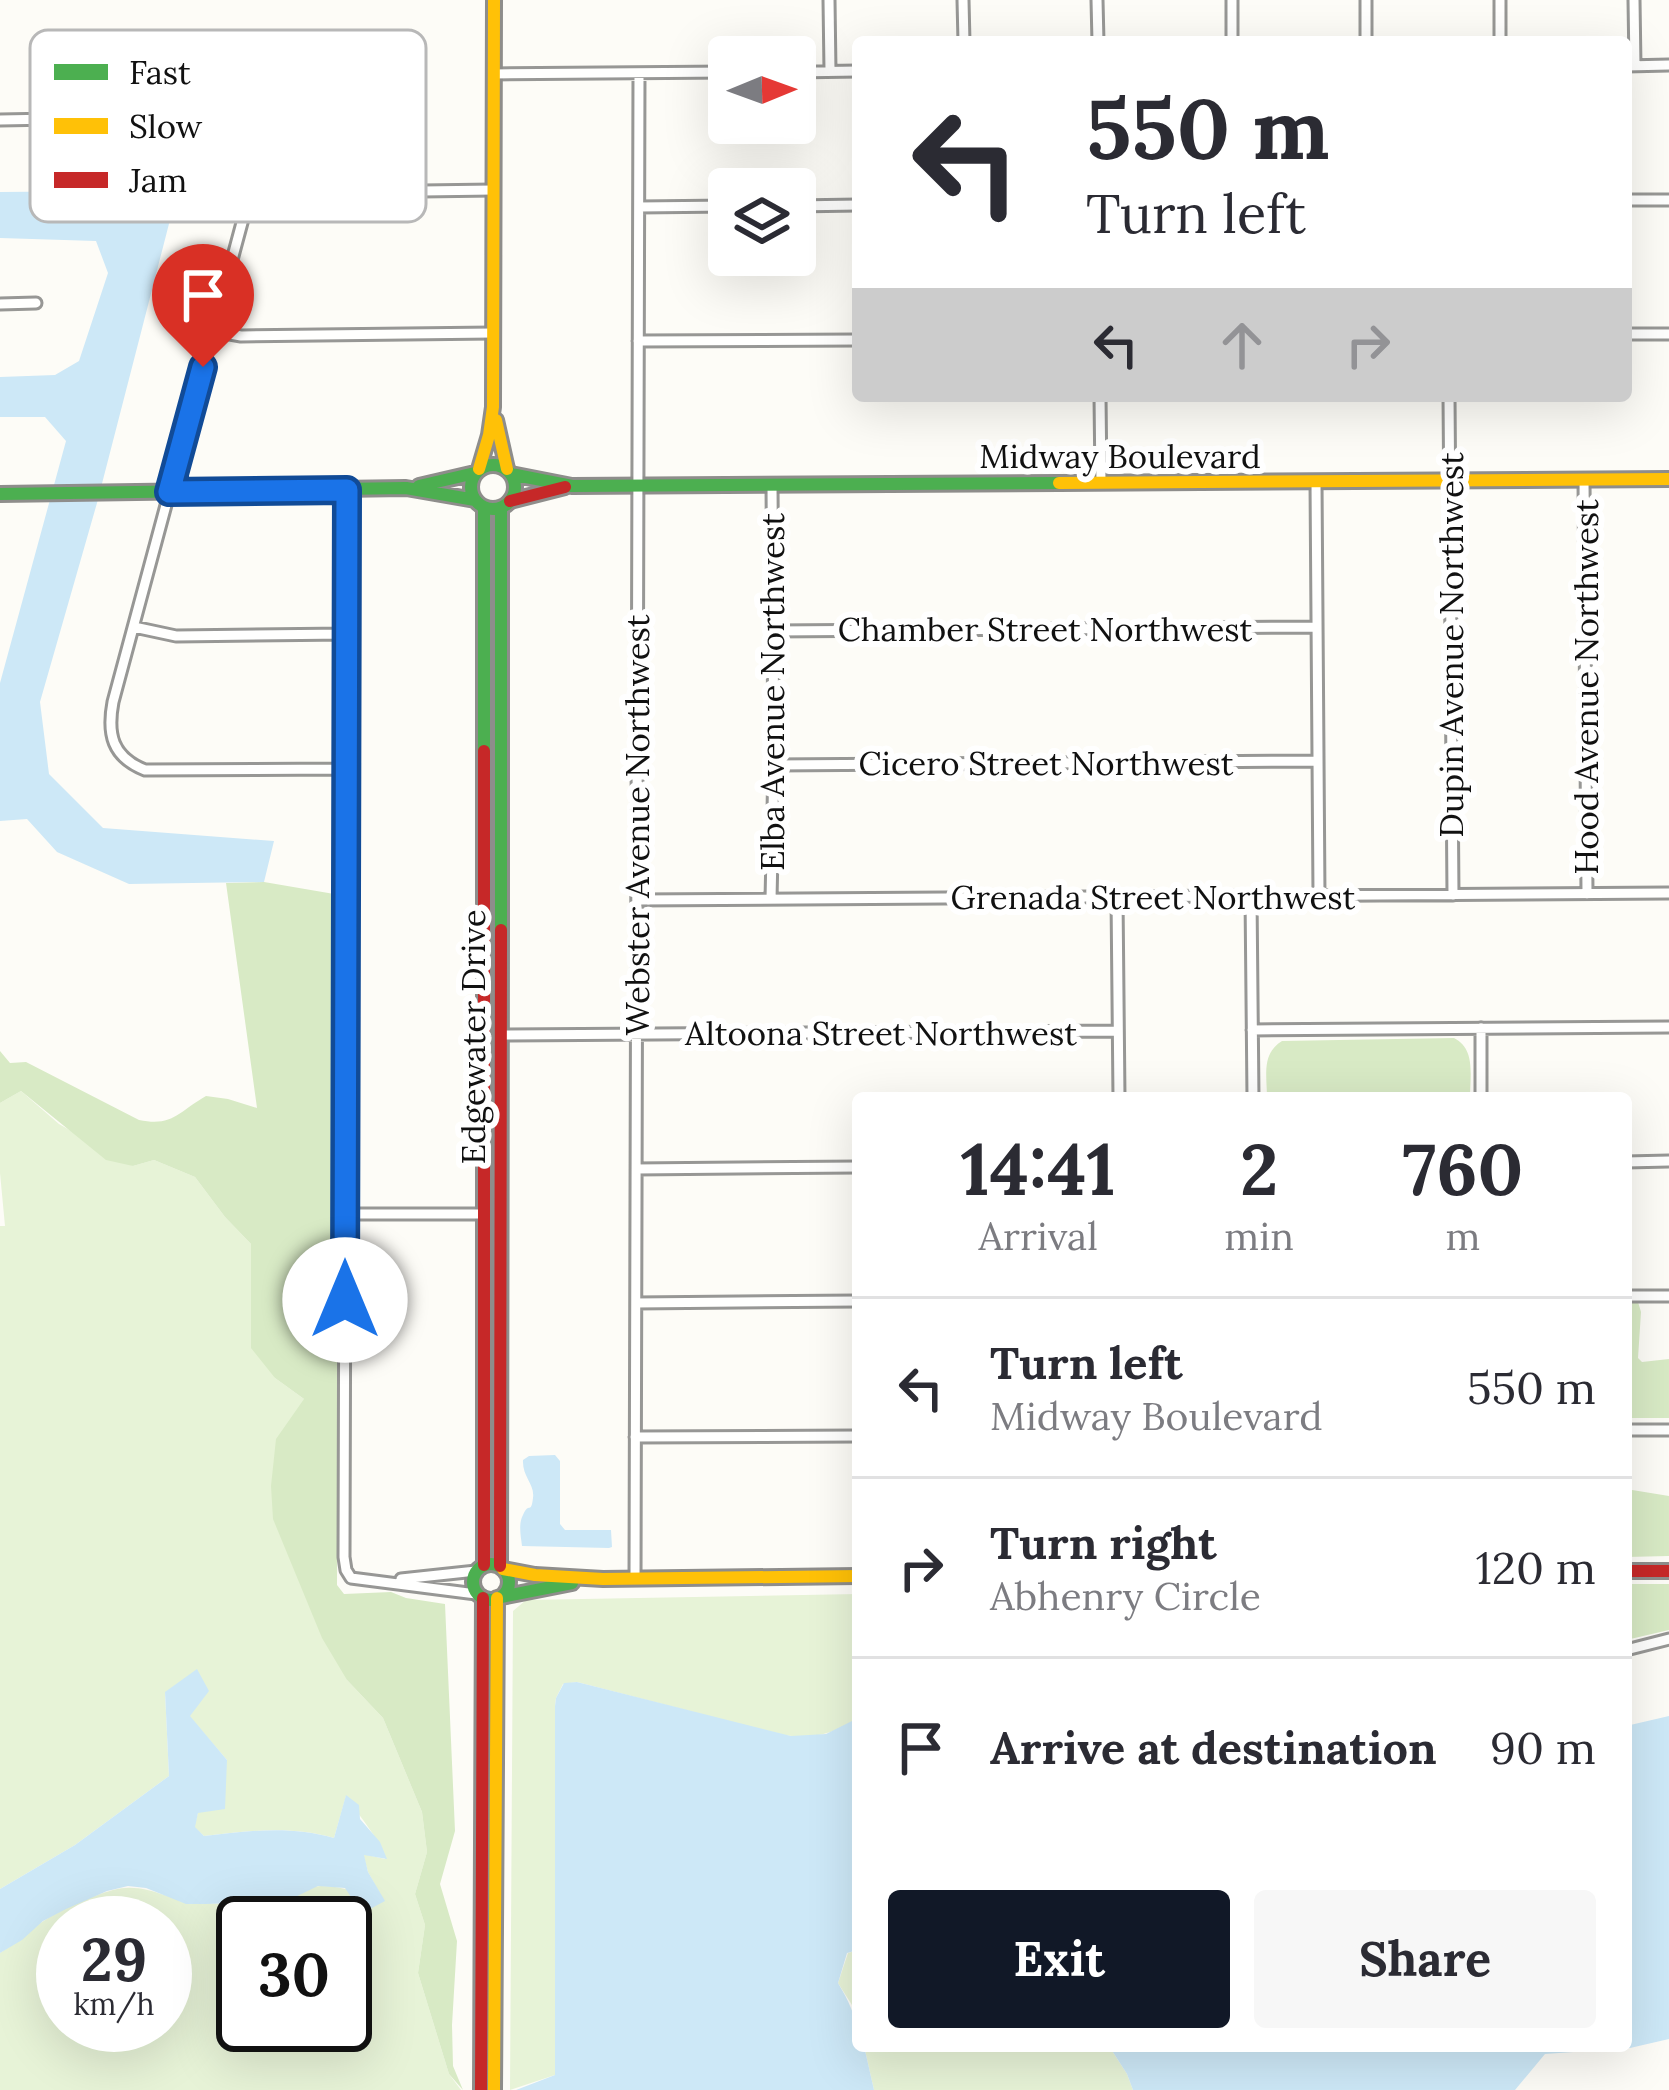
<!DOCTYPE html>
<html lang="en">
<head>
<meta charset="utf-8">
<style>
  body { margin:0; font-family:Lora,serif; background:#f7f7f7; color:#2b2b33; height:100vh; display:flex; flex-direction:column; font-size:45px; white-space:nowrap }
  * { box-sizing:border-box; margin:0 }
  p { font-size:39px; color:#7c7c81 }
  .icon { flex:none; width:66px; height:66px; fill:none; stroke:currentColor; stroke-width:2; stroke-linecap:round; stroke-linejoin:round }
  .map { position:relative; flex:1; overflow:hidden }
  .sheet { position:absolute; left:852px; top:1092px; width:780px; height:960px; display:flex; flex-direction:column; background:#fff; border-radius:12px; box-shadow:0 12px 48px #0002 }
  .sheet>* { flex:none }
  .banner { position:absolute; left:852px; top:36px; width:780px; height:366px; border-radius:12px; box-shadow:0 12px 48px #0002; background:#fff; color:#2b2b33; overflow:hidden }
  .needle { width:78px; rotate:89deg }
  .controls { position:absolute; left:708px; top:36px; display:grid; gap:24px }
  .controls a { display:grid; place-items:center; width:108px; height:108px; border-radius:12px; background:#fff; box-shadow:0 12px 48px #0002; font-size:60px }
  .speed { position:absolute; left:36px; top:1896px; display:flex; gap:24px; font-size:60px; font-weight:700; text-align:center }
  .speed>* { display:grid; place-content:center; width:156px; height:156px; border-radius:50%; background:#fff; box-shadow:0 12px 48px #0002; line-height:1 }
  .speed small { font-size:30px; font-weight:400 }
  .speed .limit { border:6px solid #111; border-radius:18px; background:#fff; color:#111 }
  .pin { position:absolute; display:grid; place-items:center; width:102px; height:102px; color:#fff; margin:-123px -51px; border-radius:50% 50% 50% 0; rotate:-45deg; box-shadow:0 0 12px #0007 }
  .pin .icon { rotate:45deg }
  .me { position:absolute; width:132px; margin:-66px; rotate:0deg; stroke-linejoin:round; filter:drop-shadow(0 0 9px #0008) }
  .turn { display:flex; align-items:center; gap:42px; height:252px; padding:0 36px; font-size:54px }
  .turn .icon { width:156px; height:156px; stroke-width:2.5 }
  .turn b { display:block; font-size:84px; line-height:102px }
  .lanes { display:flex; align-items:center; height:114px; padding:0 36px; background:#0003; justify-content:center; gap:60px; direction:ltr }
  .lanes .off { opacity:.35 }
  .eta { display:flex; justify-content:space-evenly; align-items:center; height:204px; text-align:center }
  .eta b { font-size:72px; font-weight:700; line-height:84px }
  .action { display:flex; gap:24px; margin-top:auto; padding:24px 36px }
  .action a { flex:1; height:138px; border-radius:12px; background:#111827; color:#fff; font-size:48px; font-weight:700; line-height:138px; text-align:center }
  .action a+a { background:#f7f7f7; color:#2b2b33 }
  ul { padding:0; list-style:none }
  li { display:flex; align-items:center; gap:36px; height:180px; padding:0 36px; border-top:3px solid #e1e1e2 }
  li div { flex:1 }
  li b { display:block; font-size:45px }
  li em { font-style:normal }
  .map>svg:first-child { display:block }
  .green { fill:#e7f3d7; fill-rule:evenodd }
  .forest { fill:#d8eac5 }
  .water { fill:#cde8f7 }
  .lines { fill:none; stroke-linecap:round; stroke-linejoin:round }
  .street-casing { stroke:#979795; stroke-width:15 }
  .fast-casing { stroke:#8e8d8b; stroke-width:18 }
  .slow-casing { stroke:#8e8d8b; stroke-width:18 }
  .jam-casing { stroke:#8e8d8b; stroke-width:18 }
  .street { stroke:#fffffe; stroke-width:9 }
  .fast { stroke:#4caf50; stroke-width:12 }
  .slow { stroke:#ffc107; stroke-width:12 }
  .jam { stroke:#c62828; stroke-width:12 }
  .route-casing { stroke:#114b97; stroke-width:30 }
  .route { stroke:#1a73e8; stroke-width:21 }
  .labels { text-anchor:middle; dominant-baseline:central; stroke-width:12; stroke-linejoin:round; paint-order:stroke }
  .street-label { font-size:33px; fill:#111; stroke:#fff }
  .key { fill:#fff; stroke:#b8b8b8; stroke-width:3 }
  .key-label { font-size:33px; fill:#111 }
</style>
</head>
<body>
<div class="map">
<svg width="1669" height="2090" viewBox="0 0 1669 2090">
  <rect width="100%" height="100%" fill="#fdfcf7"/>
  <!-- green -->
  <path class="green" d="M21,1091L59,1124L133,1166L154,1160L195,1177L225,1217L251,1244V1311L275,1378L304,1399L347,1680L383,1718L422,1812L427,1852L415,1894L425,1925L418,1973L449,2074L461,2090H0V1953C16,1943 29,1930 45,1920C64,1907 91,1896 113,1890C146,1881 168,1902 203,1903C216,1904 246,1905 258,1902C279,1897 300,1887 321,1886C343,1886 364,1894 384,1901L368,1872L363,1854L385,1859C378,1835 359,1817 346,1796L334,1838C291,1825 248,1831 204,1836L194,1827L198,1813L227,1760L189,1716L165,1692L169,1776L75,1845L0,1889V1226H5L0,1173V1103ZM63,1923H165V2025H63ZM243,1923H345V2025H243Z
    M858,1594V1718C834,1735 811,1739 782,1735L577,1682L563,1684L556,1698L555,1706V2075L510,2090L513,1611L526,1600Z
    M858,1950V2023L852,2005L838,1983L848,1953Z
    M864,2046H1109L1127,2074L1133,2090H874Z"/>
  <!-- forest -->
  <path class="forest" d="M264,882L340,895L337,1585L344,1594L391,1592L406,1598L445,1604L455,1831L440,1884L457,1941L452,2025L453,2066L463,2090L449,2074L418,1973L425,1925L415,1894L427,1852L422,1812L383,1718L347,1680L322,1638L273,1519L271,1486L276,1439L304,1399L275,1378L251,1348V1244L225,1217L195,1177L154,1160L133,1166L106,1160L21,1091L0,1103V1051L10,1063L26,1062L139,1120C173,1127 178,1112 206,1096L228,1099L257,1108L226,883Z
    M1454,1038C1476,1049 1470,1076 1470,1098H1267C1267,1076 1261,1054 1282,1041Z
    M1626,1302H1638L1641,1312L1638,1358L1642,1362L1669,1359V1418H1626Z
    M1626,1489L1669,1496V1556L1626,1557Z
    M1626,1584H1669V1630L1626,1640Z"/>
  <!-- water -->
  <path class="water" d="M163,110L195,123L97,503L40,702L49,774L103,828L274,841L264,882L129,884L57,852L27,819L0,821V683L66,441L45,417H0V377L55,375L79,361L108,273L96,241L0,238V192L116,191Z
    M555,1455L560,1461V1524L565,1530H611L612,1547L609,1548L522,1546C521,1537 518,1524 523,1515C529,1501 531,1515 533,1498C535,1484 522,1477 523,1460L529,1456Z
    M197,1669L209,1691L190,1716L227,1760L225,1809L198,1813L195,1827L204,1836C248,1831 290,1825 334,1838L346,1795L359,1805L360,1819L380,1842L387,1859L364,1855L368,1872L385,1901L370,1909L353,1900L345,1888L318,1886L287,1901L206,1904H186L146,1888L128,1886L107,1891L66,1909L43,1921L22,1940L0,1953V1889L75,1845L169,1776L165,1692Z
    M577,1682L791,1736L826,1734L858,1718V1950L847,1953L838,1983C851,2005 858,2020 858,2046H864L874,2090H516L555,2075V1706L556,1698L564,1683Z
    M1669,1716V2039L1630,2048L1545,2054L1515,2090H1133L1127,2074L1109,2046H1626V1726Z"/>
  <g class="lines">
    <!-- street casing -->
    <g class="street-casing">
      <path id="street" d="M829,0L830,71
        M963,0L964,42
        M1097,0L1098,42
        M1232,0V42
        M1366,0V42
        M1500,0V42
        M1634,0L1635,66
        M1626,66L1669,65
        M795,72L858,71
        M493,74L729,72
        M0,120L54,119
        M1626,200H1669
        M795,206L858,205
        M639,207L729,206
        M0,304L36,303
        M213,331L241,336L493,333
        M1626,334H1669
        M638,341L858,340
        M1100,396L1101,483
        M1449,396L1453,895
        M1584,480L1587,894
        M1316,482L1319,895
        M347,490L344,1557L346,1570L351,1578L476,1594
        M134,627L176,636L346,634
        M773,631L1317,627
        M774,765L1318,761
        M346,769L145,770C112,757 107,734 113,702L243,219C253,204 262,198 280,193L493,190
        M1251,896L1253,1098
        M1117,897L1119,1098
        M771,899L774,765L772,485
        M637,900L1669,893
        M1481,1028V1098
        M1252,1030L1669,1027
        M500,1035L1118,1031
        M1626,1162L1669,1161
        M636,1169L858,1167
        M345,1214H482
        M1626,1296H1669
        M636,1303L858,1301
        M1626,1430H1669
        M635,1437L858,1436
        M635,1578L639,73
        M401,1579L476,1571
        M1626,1650L1669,1639"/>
    </g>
    <!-- fast casing -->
    <g class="fast-casing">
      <path id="fast" d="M471 487a22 22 0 1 1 44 0a22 22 0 1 1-44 0Z
        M511,474L572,486L1059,483
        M419,486L475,473
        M0,494L406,488L475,500
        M484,508V751
        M501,930V508
        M473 1582a18 18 0 1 1 36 0a18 18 0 1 1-36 0Z
        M501,1597L572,1583"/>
    </g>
    <!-- slow casing -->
    <g class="slow-casing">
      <path id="slow" d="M496,420L507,469
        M479,469L489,435L493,407L494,0
        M1059,483L1669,479
        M503,1569L535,1575L603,1579L858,1576
        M494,2090L497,1598"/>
    </g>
    <!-- jam casing -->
    <g class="jam-casing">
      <path id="jam" d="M510,501L565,487
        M484,751V1565
        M500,1566L501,930
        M1626,1571H1669
        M481,2090L483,1598"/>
    </g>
    <!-- street -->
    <use href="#street" class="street"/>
    <!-- fast -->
    <use href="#fast" class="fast"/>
    <!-- slow -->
    <use href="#slow" class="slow"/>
    <!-- jam -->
    <use href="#jam" class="jam"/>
  </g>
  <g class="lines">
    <!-- route casing -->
    <g class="route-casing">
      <path id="route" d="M203,367L169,492L347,490L345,1300"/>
    </g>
    <!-- route -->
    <use href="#route" class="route"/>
  </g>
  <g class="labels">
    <!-- street labels -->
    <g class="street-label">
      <text x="1120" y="456">Midway Boulevard</text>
      <text x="1045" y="629">Chamber Street Northwest</text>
      <text transform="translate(1451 645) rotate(-90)">Dupin Avenue Northwest</text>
      <text transform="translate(1586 687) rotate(-90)">Hood Avenue Northwest</text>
      <text transform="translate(772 692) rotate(-90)">Elba Avenue Northwest</text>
      <text x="1046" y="763">Cicero Street Northwest</text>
      <text transform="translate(637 825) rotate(-90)">Webster Avenue Northwest</text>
      <text x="1153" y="897">Grenada Street Northwest</text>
      <text x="881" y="1033">Altoona Street Northwest</text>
      <text transform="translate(473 1037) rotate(-90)">Edgewater Drive</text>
    </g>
  </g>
  <!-- legend -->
  <rect x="30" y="30" width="396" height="192" rx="18" class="key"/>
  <rect x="54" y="64" width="54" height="16" fill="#4caf50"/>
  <rect x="54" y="118" width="54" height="16" fill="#ffc107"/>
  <rect x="54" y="172" width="54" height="16" fill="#c62828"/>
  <g class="key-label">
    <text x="129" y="84">Fast</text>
    <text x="129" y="138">Slow</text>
    <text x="129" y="192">Jam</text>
  </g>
</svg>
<div class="controls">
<a><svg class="needle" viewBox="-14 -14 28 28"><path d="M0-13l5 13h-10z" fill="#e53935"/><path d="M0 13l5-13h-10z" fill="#7c7c81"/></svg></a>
<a><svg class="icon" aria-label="layers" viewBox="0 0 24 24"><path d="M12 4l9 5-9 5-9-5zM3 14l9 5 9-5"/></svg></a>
</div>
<div class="speed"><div>29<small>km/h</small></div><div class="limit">30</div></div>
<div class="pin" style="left:203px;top:367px;background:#d93025"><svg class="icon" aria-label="arrive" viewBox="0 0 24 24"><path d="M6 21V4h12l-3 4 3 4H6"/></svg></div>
<svg class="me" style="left:345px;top:1300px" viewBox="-20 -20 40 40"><circle r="19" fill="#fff"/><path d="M0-13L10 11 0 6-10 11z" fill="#1a73e8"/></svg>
<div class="banner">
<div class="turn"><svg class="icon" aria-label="left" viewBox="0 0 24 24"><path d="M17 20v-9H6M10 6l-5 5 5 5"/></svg><div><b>550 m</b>Turn left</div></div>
<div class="lanes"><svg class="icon" aria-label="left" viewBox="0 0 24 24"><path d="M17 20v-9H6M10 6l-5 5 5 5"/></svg><svg class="icon off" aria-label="ahead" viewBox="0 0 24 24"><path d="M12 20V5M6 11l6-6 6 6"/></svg><svg class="icon off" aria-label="right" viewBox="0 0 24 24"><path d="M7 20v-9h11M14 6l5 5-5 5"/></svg></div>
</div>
<section class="sheet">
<div class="eta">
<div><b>14:41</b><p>Arrival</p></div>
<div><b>2</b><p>min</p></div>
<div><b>760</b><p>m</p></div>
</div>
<ul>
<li><svg class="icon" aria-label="left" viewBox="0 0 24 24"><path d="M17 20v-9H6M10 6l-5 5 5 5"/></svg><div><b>Turn left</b><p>Midway Boulevard</p></div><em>550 m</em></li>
<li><svg class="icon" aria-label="right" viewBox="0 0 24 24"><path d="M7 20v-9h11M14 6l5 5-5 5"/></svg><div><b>Turn right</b><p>Abhenry Circle</p></div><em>120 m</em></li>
<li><svg class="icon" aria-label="arrive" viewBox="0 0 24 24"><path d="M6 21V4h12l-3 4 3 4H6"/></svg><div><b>Arrive at destination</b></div><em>90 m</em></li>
</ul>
<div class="action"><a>Exit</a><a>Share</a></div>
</section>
</div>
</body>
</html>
